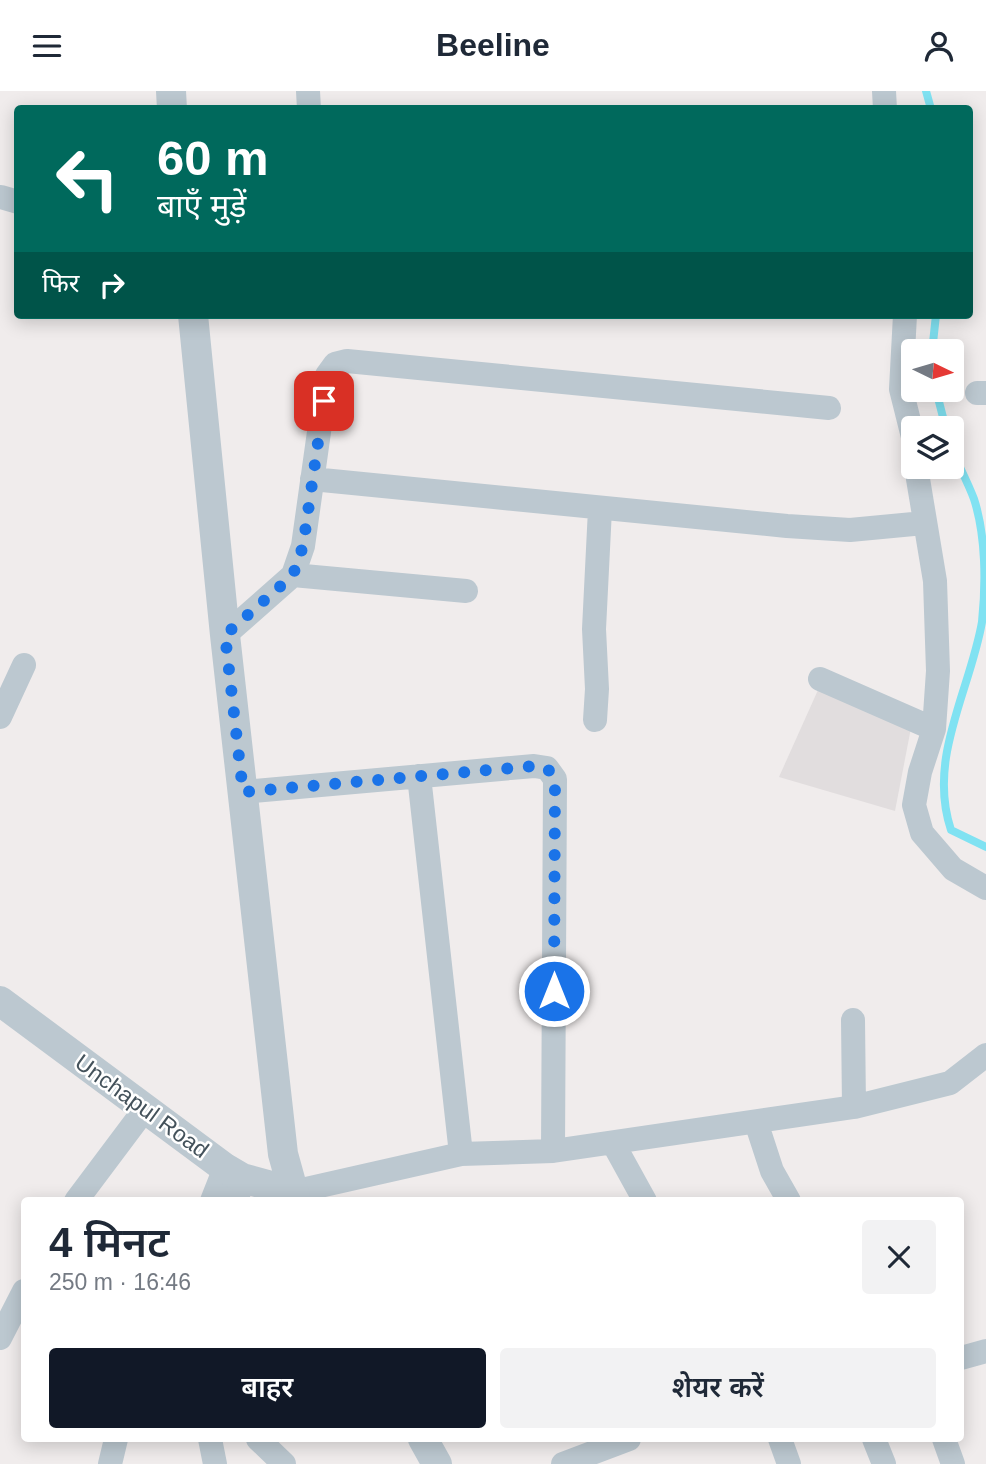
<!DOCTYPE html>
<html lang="hi">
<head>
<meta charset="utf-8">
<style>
  body { margin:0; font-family:Arial,"Noto Sans Devanagari",sans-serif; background:#f2f2f3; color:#1f2937; height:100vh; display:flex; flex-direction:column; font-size:26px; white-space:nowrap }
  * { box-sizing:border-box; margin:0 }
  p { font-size:23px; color:#747a83 }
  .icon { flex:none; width:38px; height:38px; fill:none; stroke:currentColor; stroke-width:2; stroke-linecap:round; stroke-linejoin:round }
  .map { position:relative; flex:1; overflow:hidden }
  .sheet { position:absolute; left:21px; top:1106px; width:943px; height:245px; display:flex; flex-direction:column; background:#fff; border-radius:7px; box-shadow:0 4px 18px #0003 }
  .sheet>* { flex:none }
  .top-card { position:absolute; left:14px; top:14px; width:959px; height:214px; border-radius:7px; box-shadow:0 4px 18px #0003; background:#00695c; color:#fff; overflow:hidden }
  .needle { width:46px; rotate:95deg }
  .controls { position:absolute; left:901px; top:248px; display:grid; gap:14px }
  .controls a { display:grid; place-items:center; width:63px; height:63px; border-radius:7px; background:#fff; box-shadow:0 4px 18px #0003; font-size:35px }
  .pin { position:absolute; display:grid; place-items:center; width:60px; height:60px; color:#fff; margin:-30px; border-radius:14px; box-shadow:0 4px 10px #0006 }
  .me { position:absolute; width:77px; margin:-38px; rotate:0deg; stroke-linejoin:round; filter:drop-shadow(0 0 5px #0008) }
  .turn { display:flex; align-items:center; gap:24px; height:147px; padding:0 28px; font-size:32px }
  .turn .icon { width:91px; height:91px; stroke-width:2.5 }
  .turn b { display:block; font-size:49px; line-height:60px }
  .then { display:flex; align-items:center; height:66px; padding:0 28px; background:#0003; gap:14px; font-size:26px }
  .round { display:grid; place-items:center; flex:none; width:74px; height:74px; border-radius:7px; background:#f2f2f3 }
  .head { display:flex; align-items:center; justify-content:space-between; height:119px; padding:0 28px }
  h1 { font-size:42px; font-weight:600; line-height:52px }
  .action { display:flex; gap:14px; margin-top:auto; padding:14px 28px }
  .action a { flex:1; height:80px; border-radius:7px; background:#111827; color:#fff; font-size:28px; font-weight:600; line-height:80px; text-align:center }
  .action a+a { background:#f2f2f3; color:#1f2937 }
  header { display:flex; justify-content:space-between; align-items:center; height:91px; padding:0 28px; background:#fff; font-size:32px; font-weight:600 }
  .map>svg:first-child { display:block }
  .education { fill:#e1ddde }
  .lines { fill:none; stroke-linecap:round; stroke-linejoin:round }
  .stream { stroke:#80e2f2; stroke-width:8 }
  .minor { stroke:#bcc8d0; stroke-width:24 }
  .tertiary { stroke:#bcc8d0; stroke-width:30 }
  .route { stroke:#1a73e8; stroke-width:12; stroke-dasharray:0 21.6 }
  .labels { text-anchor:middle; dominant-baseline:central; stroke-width:5; stroke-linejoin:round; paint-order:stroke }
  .street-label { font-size:23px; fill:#44525b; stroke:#fff }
</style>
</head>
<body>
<header><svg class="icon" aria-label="menu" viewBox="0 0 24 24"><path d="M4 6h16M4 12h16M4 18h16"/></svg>Beeline<svg class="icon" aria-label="person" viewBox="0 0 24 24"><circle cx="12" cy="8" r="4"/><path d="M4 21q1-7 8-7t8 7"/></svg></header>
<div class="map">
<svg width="986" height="1373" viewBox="0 0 986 1373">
  <rect width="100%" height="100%" fill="#f0ecec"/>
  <!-- education -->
  <path class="education" d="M818,599L911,637L895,720L779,686Z"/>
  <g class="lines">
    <!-- stream -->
    <path class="stream" d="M926,0L931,18
      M932,261L936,224
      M936,299L946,338
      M952,359C959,375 968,392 974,408C986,445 986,493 982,531C970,600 927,667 951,739L986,756"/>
    <!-- minor -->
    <path class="minor" d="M308,0L309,18
      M884,0L885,18
      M1,106L18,111
      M905,224L901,298L914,350
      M977,302H986
      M916,376L935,490L938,580L934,638L920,681L914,714L922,742L953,778L986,797
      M312,388L787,435L850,439L924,432
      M293,484L466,500
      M225,544L293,484L303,455L327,284L335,273L347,270L829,317
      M820,588L934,638
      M0,626L24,574
      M595,629L597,598L594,538L600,418
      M419,685L461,1063
      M243,701L534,675L547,677L555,688L553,1060
      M853,929L854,1016
      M756,1031L772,1080L789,1110
      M613,1052L645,1110
      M293,1101L461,1063L553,1060L854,1016L950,992L986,964
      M76,1110L145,1018
      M212,1110L225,1077
      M237,1110L242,1087
      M0,1247L24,1200
      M961,1267L986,1260
      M210,1348L215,1373
      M258,1348L284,1373
      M780,1348L789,1373
      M874,1348L884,1373
      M944,1348L953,1373
      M110,1373L116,1348
      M563,1373L629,1348"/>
    <!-- tertiary -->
    <path class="tertiary" d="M171,0L172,18
      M193,224L225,544L283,1063L296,1110
      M0,910L225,1077L242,1087L293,1101
      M423,1348L437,1373"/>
  </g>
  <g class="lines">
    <!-- route -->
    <path class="route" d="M324,310L303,455L293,484L225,544L243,701L534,675L547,677L555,688L554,900"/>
  </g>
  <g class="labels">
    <!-- street labels -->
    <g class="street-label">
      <text transform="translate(142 1015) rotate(36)">Unchapul Road</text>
    </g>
  </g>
</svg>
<div class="controls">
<a><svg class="needle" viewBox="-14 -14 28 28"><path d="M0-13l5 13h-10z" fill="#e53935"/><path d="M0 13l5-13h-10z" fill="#747a83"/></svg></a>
<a><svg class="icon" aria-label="layers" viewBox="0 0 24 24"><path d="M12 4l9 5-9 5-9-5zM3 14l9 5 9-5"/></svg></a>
</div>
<div class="pin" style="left:324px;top:310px;background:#d93025"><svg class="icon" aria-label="arrive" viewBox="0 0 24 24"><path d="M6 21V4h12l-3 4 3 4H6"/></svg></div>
<svg class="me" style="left:554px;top:900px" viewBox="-20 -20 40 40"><circle r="17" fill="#1a73e8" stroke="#fff" stroke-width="3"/><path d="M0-11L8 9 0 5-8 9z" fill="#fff"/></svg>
<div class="top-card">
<div class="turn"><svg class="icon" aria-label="left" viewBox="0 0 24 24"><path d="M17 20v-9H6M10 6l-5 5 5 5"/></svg><div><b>60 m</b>बाएँ मुड़ें</div></div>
<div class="then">फिर<svg class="icon" aria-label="right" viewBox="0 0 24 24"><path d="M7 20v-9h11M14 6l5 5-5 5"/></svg></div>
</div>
<section class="sheet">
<div class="head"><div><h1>4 मिनट</h1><p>250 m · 16:46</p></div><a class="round"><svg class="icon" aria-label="close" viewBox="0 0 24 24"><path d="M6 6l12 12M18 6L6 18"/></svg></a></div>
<div class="action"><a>बाहर</a><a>शेयर करें</a></div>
</section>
</div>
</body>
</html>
